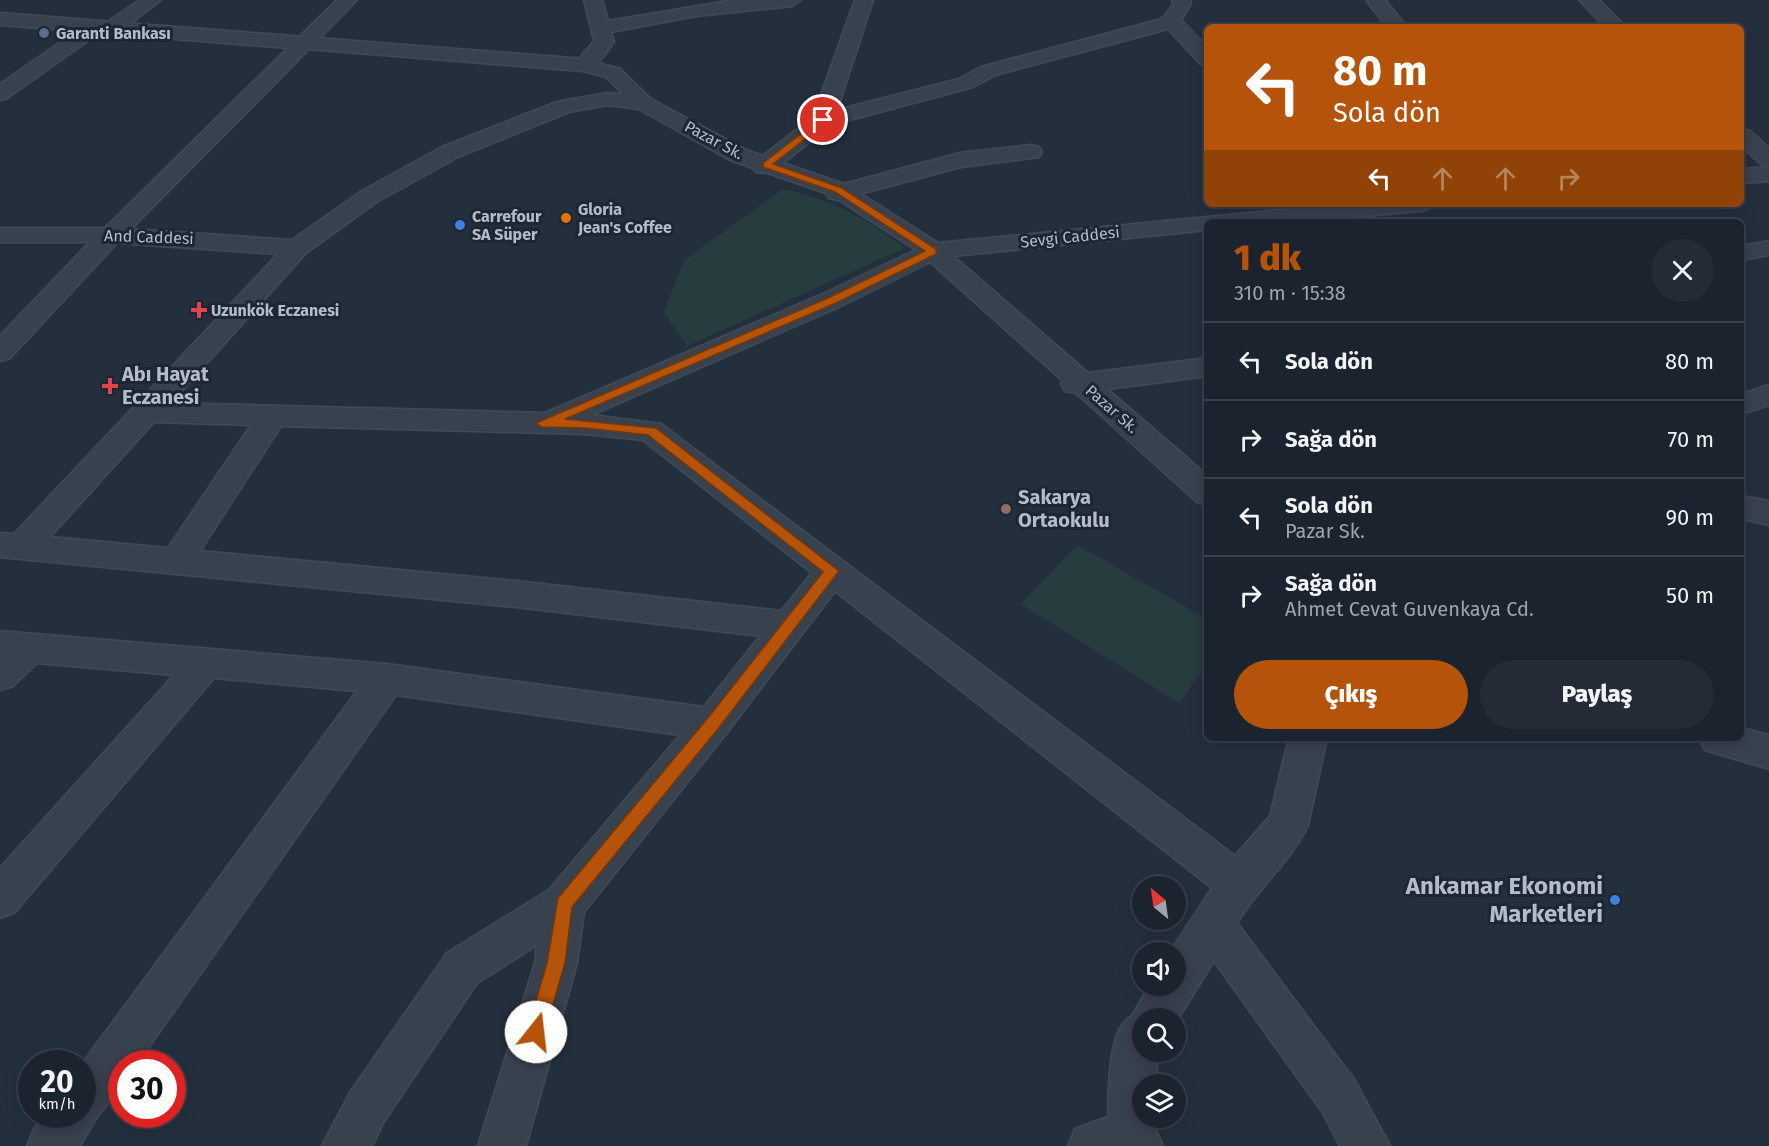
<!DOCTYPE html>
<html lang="tr">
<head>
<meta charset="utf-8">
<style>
  body { margin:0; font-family:"Fira Sans",sans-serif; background:#242b36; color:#f1f3f6; height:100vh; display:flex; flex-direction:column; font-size:22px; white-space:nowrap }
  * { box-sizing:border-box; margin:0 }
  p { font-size:20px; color:#a0a4aa }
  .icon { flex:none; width:33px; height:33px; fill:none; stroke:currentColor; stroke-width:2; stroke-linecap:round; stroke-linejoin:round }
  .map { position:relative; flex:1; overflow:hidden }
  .sheet { position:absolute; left:1204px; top:219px; width:540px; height:522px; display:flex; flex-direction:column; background:#1b232e; border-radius:9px; box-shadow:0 3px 15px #0003,0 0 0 2px #39404a }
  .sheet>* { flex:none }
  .guide { position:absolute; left:1204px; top:24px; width:540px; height:183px; border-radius:9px; box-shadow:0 3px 15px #0003,0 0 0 2px #39404a; background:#b45309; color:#fff; overflow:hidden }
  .needle { width:39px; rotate:331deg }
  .buttons { position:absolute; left:1132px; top:876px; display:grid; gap:12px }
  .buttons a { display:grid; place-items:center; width:54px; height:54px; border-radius:50%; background:#1b232e; box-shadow:0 3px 15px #0003,0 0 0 2px #39404a; font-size:30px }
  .speed { position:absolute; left:18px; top:1050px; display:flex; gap:12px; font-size:30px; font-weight:700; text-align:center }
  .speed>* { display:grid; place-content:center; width:78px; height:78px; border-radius:50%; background:#1b232e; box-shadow:0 3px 15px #0003,0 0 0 2px #39404a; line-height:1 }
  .speed small { font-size:15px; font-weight:400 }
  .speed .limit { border:9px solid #d22; background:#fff; color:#111 }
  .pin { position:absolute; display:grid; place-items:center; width:51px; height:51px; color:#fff; margin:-26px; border:3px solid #fff; border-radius:50%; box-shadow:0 2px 6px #0007 }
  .me { position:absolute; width:66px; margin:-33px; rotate:16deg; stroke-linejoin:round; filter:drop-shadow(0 0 4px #0008) }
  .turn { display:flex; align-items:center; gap:21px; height:126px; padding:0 30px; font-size:27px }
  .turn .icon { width:78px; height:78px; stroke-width:2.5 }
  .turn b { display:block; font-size:42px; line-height:51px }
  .lanes { display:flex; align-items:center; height:57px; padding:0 30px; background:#0003; justify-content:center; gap:30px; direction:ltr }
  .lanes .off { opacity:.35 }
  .round { display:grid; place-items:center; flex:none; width:63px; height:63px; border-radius:32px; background:#242b36 }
  .head { display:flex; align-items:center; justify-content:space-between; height:102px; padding:0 30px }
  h1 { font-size:36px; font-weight:800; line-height:45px; color:#b45309 }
  .primary-button { display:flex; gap:12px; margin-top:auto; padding:12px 30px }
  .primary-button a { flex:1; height:69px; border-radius:36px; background:#b45309; color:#fff; font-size:24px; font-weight:800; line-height:69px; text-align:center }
  .primary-button a+a { background:#242b36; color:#f1f3f6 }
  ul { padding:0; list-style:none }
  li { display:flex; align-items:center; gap:18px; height:78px; padding:0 30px; border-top:2px solid #39404a }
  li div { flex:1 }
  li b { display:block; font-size:22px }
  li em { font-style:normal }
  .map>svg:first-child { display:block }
  .green { fill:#263c3f }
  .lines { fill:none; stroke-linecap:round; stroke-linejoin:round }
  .pedestrian-casing { stroke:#414a57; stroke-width:3 }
  .minor-casing { stroke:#414a57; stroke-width:3 }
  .tertiary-casing { stroke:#414a57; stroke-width:3 }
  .pedestrian { fill:#38414e; fill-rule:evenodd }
  .minor { fill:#38414e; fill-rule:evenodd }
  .tertiary { fill:#38414e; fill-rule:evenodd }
  .route { fill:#b45309; stroke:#753606; stroke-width:1.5 }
  .service-dot { fill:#5c6f8a; stroke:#1d2633; stroke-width:2 }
  .food-dot { fill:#e8710a; stroke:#1d2633; stroke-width:2 }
  .shop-dot { fill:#3f7fe0; stroke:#1d2633; stroke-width:2 }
  .health-dot { fill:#e0444e; stroke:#1d2633; stroke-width:2 }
  .education-dot { fill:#8d6e63; stroke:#1d2633; stroke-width:2 }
  .labels { text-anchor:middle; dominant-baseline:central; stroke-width:6; stroke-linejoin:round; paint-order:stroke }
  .far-poi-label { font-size:16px; font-weight:bold; fill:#b4bcc9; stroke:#1d2633; text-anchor:start }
  .far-street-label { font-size:16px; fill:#b4bcc9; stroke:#1d2633 }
  .poi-label { font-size:20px; font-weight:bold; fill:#b4bcc9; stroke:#1d2633; text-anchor:start }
  .near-poi-label { font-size:24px; font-weight:bold; fill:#b4bcc9; stroke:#1d2633; text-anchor:end }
</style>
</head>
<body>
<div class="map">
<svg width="1769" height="1146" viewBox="0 0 1769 1146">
  <rect width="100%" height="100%" fill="#242f3e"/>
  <!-- green -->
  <path class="green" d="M783,189C836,201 862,216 905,248L687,346L664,312L684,260Z
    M1077,545L1207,619V665L1179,703L1021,604Z"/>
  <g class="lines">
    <!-- pedestrian casing -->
    <g class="pedestrian-casing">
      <path id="pedestrian" d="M140,0H161L120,31H106L103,27L106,23Z
        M337,0H357L311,47H297L294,43L297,39Z
        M584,0H602L608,21L734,0H801L792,6L696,16L611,32L614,42C605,55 594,73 577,69L574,65L594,41Z
        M1031,145L1039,147L1042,152L1039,157L961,167L837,200L829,198L825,193L829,188L960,153Z"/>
    </g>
    <!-- minor casing -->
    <g class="minor-casing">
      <path id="minor" d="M855,0H873L837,110L959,79L981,67L1158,20L1164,17L1173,4L1172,0H1190L1191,4L1181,20L1208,48V66L1201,64L1168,29L995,75L973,87L831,125L783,163L847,185L938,243L1341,204H1432L1428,209L1420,211L1300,222H1208V230L953,256L1088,373L1208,358V376L1107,389L1208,476V505L1197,502L1076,393L1065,391L1061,384L1063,381L930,262L841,306L591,415L661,424L1235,856L1270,816L1289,738H1327L1308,825C1293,859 1257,889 1237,923L1355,1081L1390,1146H1340L1323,1113L1214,961L1176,1022V1018H1143V1052H1158L1156,1084H1143V1118H1154V1126L1163,1146H1068L1075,1129L1108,1117C1109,1093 1107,1027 1132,1016L1149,986H1176V952H1170L1212,888L835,591L725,735L584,912L577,963L526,1146H478L535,963L537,945L477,983L383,1123L372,1146H322L351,1091L447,953L549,890L680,735L396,695L137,1064H122V1085L95,1120L80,1146H27L34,1129L45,1114H82V1064L357,691L214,678L15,912L0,918V868L174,675L37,663L13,686L0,690V631L387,664L704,707L760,636L516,607L0,557V533L14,534L278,254L117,243L10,358L0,361V336L90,242H0V228H105L288,48L99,33L7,98L0,100V84L77,31L0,25V13L584,59L620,69L651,99L746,150L763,156L813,117ZM309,49L583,71L606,77L623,94L607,93L557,102L442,147L362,191L292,240L131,229ZM607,105L639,109L730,160L753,168L756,172L768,173L831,195L916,250L823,294L545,413L171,403L306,253L378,201L458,157L569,112ZM154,422L251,425L168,548L50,537ZM281,426L585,434L643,440L812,573L781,611L516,581L200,551Z
        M1366,0H1385L1407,27H1387Z
        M1579,0H1599L1626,27H1605Z
        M1742,129L1750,131L1769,148V166L1761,164L1742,147Z
        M1769,167V181L1742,183V169Z
        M1769,241V255L1742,260V246Z
        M1769,385V405L1742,414V394Z
        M1742,728L1769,735V769L1705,750L1699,738H1742Z"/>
    </g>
    <!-- tertiary casing -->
    <g class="tertiary-casing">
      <path id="tertiary" d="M1742,496L1769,501V525L1742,519Z"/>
    </g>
    <!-- pedestrian -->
    <use href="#pedestrian" class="pedestrian"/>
    <!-- minor -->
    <use href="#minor" class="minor"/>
    <!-- tertiary -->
    <use href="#tertiary" class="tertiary"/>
  </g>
  <!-- route -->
  <path class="route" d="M823,117L828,120L827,122L773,164L842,188L936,249V254L836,303L565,419L656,428L839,571L718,729L572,907L565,963L545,1032L542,1038L536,1041L529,1038L527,1032L547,963L558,898L707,719L823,572L648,435L585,428L542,427L536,423L828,298L925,251L835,192L763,167V163Z"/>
  <!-- markers -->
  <circle class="service-dot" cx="44" cy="33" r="6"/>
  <circle class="food-dot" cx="566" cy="218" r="6"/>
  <g class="shop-dot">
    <circle cx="460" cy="225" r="6"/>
    <circle cx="1615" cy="900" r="6"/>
  </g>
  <g class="health-dot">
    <path d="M196 301h6v6h6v6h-6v6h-6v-6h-6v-6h6z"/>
    <path d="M107 377h6v6h6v6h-6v6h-6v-6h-6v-6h6z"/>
  </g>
  <circle class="education-dot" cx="1006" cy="509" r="6"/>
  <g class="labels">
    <!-- far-poi labels -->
    <g class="far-poi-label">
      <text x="56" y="33">Garanti Bankası</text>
      <text x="578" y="209">Gloria<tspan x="578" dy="18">Jean's Coffee</tspan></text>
      <text x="472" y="216">Carrefour<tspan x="472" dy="18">SA Süper</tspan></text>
      <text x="211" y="310">Uzunkök Eczanesi</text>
    </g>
    <!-- far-street labels -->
    <g class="far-street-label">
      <text transform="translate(714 140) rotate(28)">Pazar Sk.</text>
      <text transform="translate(149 237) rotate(2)">And Caddesi</text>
      <text transform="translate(1070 237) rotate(-6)">Sevgi Caddesi</text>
      <text transform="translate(1112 409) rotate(41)">Pazar Sk.</text>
    </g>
    <!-- poi labels -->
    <g class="poi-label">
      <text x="122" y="374">Abı Hayat<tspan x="122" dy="23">Eczanesi</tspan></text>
      <text x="1018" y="497">Sakarya<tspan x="1018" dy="23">Ortaokulu</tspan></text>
    </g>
    <!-- near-poi labels -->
    <g class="near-poi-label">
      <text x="1603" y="886">Ankamar Ekonomi<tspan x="1603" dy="28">Marketleri</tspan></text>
    </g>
  </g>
</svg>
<div class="buttons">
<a><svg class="needle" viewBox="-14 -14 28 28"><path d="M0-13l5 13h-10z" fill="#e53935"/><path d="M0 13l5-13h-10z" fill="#a0a4aa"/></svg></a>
<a><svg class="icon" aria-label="sound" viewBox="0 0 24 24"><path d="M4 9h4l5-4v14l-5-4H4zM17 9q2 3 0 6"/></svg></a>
<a><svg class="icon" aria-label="search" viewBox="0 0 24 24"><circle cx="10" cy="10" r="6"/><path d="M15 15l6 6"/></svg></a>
<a><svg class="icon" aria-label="layers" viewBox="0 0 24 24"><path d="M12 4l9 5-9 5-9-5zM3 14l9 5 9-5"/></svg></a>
</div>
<div class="speed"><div>20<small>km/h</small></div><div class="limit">30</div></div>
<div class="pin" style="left:823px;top:120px;background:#d93025"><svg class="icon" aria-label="arrive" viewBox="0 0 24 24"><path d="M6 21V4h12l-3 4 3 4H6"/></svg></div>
<svg class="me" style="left:536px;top:1032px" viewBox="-20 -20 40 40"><circle r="19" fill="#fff"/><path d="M0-13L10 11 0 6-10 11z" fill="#b45309"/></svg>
<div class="guide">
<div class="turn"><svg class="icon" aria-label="left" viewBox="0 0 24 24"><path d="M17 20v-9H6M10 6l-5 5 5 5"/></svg><div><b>80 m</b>Sola dön</div></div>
<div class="lanes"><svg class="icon" aria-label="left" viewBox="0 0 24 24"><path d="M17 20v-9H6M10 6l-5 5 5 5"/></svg><svg class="icon off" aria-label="ahead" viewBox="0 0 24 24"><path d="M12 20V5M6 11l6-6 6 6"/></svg><svg class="icon off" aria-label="ahead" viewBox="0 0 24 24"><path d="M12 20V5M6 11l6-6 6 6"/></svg><svg class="icon off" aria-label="right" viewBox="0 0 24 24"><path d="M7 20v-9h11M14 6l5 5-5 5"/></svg></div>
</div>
<section class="sheet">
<div class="head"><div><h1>1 dk</h1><p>310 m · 15:38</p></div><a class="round"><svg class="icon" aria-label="close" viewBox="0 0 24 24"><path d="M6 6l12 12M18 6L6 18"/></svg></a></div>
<ul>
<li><svg class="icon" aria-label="left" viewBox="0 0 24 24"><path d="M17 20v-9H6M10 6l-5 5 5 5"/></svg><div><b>Sola dön</b></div><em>80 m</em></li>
<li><svg class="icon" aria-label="right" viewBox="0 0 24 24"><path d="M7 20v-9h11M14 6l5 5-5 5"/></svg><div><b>Sağa dön</b></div><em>70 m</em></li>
<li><svg class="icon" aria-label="left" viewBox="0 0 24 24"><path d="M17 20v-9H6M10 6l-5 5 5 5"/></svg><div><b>Sola dön</b><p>Pazar Sk.</p></div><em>90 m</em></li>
<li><svg class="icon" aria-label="right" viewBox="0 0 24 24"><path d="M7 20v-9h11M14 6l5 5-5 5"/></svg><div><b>Sağa dön</b><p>Ahmet Cevat Guvenkaya Cd.</p></div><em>50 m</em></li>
</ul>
<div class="primary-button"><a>Çıkış</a><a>Paylaş</a></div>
</section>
</div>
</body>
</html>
